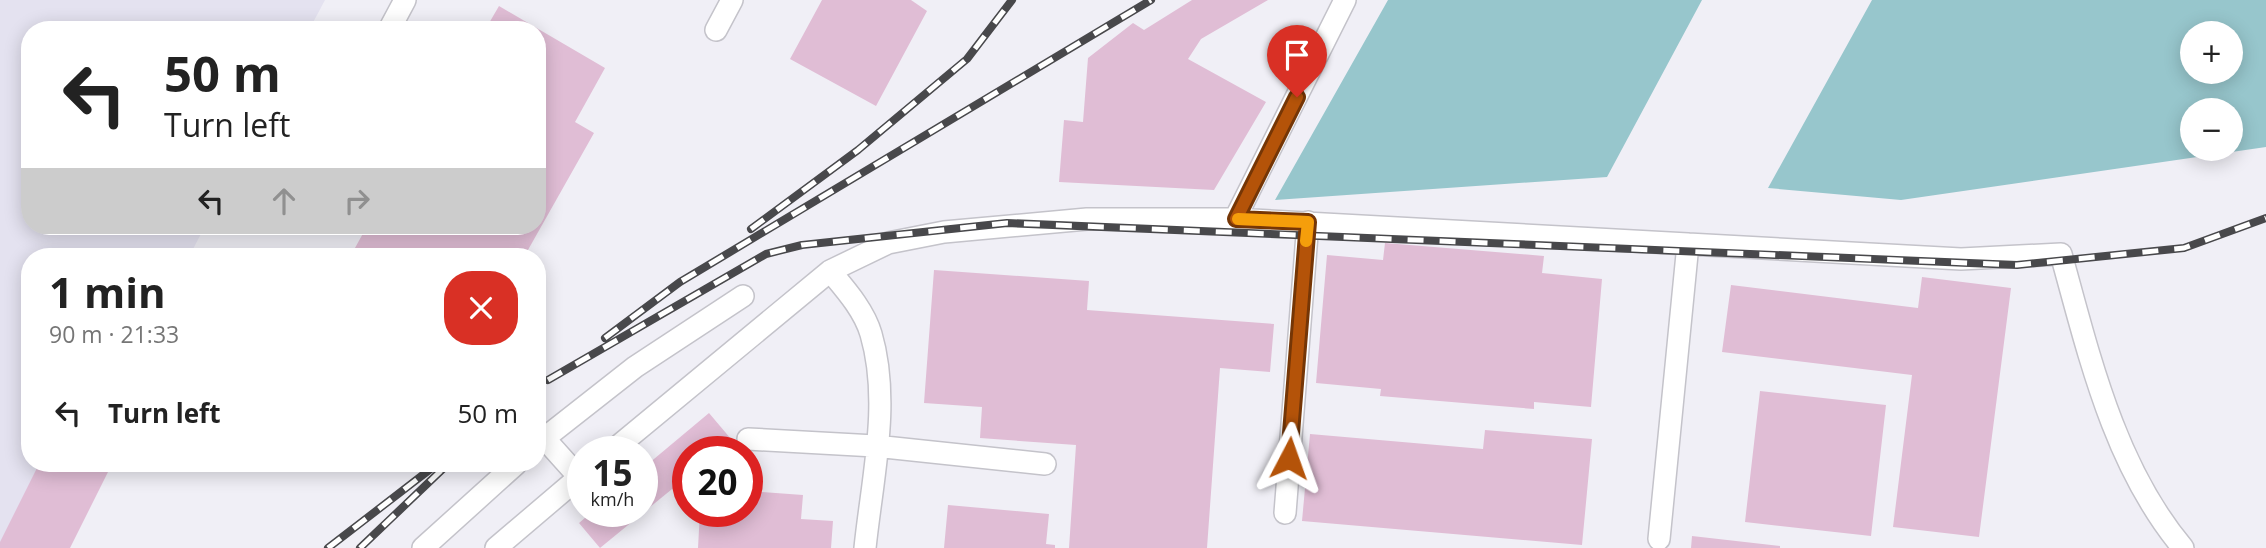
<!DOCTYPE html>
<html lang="en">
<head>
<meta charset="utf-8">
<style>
  body { margin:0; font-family:"Open Sans",sans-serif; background:#f6f6f6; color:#222; height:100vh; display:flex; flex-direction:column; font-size:26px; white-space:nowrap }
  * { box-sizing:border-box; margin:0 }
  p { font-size:23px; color:#767676 }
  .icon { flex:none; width:38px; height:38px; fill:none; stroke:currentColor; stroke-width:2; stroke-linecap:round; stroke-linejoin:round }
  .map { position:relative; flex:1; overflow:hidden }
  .sheet { position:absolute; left:21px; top:248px; width:525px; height:224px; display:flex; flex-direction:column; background:#fff; border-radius:28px; box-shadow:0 4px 18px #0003 }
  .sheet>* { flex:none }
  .banner { position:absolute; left:21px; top:21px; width:525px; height:214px; border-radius:28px; box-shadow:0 4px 18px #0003; background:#fff; color:#222; overflow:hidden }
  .tools { position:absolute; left:2180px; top:21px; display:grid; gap:14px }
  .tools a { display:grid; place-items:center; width:63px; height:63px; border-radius:50%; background:#fff; box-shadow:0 4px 18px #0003; font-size:35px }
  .speed { position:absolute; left:567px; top:436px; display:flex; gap:14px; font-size:35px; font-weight:700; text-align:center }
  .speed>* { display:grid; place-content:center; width:91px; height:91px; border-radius:50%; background:#fff; box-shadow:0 4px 18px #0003; line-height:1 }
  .speed small { font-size:18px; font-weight:400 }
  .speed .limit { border:10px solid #d22; background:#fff; color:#111 }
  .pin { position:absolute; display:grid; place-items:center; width:60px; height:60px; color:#fff; margin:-72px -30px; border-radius:50% 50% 50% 0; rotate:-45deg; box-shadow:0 0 7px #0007 }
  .pin .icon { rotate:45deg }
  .me { position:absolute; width:77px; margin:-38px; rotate:4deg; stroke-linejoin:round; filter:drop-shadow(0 0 5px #0008) }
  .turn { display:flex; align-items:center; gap:24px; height:147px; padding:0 28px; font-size:32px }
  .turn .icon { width:91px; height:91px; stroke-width:2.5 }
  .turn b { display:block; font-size:49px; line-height:60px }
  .lanes { display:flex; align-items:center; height:66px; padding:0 28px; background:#0003; justify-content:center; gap:35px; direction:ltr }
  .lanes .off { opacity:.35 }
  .round { display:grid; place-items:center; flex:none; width:74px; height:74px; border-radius:28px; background:#f6f6f6 }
  .summary { display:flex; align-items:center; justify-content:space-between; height:119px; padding:0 28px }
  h1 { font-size:42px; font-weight:700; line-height:52px }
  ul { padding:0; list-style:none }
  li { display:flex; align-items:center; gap:21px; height:91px; padding:0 28px }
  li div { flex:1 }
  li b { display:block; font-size:26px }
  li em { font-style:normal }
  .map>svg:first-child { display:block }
  .built { fill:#e4e2f0 }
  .water { fill:#97c6cc; fill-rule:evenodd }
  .building { fill:#e0bdd5 }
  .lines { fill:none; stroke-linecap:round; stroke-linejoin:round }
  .lane-casing { stroke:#c4c3ca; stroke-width:24 }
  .lane { stroke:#fff; stroke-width:21 }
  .rail-casing { stroke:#48484b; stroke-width:8 }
  .rail { stroke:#fff; stroke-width:5; stroke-dasharray:16; stroke-linecap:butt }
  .route-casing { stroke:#753606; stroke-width:18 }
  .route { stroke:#b45309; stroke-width:12 }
  .slow { stroke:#f59e0b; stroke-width:12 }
</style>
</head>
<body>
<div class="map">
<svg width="2266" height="548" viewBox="0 0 2266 548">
  <rect width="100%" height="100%" fill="#f0eff6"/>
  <!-- built -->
  <path class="built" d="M0,0H325L309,30H30V226H205L189,257H30V464H79L34,548H0Z"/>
  <!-- water -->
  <path class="water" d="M1388,0H1702L1607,177L1275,200Z
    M1872,0H2266V147L1901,200L1768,188ZM2193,33H2231V72H2193ZM2193,110H2231V149H2193Z"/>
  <!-- building -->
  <path class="building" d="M822,0H911L927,11L876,106L790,59Z
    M1192,0H1268L1201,39L1188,59L1266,102L1214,190L1059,182L1064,120L1083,122L1088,58L1133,23L1144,30Z
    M499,6L605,68L575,122L594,133L524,257H350L366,228L372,232L375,226H537V30H485Z
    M1385,243L1544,256L1542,273L1602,279L1591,407L1534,402V409L1380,396L1381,389L1316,383L1327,255L1383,260Z
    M934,270L1089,281L1087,310L1274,324L1270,372L1220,368L1207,548H1069L1076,445L980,438L982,407L924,403Z
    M1922,277L2011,288L1979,537L1893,527L1912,375L1722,352L1731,285L1918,308Z
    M1760,391L1886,405L1871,536L1745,522Z
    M709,413L731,439L717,452H688V476L600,548L579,523L593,511H642V469Z
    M1485,430L1592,439L1582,545L1302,521L1310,434L1483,449Z
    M39,464H112L70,548H0V542Z
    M747,491L803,495L801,519L833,521L831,548H698L700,511H747Z
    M948,505L1049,514L1046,544L1055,545V548H944Z
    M1692,536L1780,546V548H1691Z"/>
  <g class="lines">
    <!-- lane casing -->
    <g class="lane-casing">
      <path id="lane" d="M389,30L405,0
        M716,30L732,0
        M1235,219L1345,0
        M830,271C845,289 864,310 871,334C891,402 872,479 865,548
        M544,438L579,477
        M748,439L875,446L1045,464
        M537,444L635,367L743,296
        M611,452L830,271L888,243L944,232L1087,219H1235L1961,259L2061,254C2089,355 2114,466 2183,548
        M1285,513L1308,222
        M1659,539L1688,244
        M423,548L516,464
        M496,548L583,474"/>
    </g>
    <!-- lane -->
    <use href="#lane" class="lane"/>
    <!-- rail casing -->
    <g class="rail-casing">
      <path id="rail" d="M751,229L858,150L967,59L1012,0
        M605,338L680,282L1151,0
        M548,380L766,254L802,245L1007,223L2017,265L2184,248L2266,218
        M328,548L437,464
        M360,548L448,464"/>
    </g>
    <!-- rail -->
    <use href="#rail" class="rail"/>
  </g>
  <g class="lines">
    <!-- route casing -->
    <g class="route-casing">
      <path id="route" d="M1289,458L1308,222L1236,219L1297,97"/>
    </g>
    <!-- route -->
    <use href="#route" class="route"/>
    <!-- slow -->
    <path class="slow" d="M1238,219L1308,222L1306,241"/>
  </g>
</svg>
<div class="tools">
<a>+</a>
<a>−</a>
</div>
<div class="speed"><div>15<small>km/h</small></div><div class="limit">20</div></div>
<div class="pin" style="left:1297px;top:97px;background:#d93025"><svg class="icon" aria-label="arrive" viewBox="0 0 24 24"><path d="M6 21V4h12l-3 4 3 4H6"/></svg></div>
<svg class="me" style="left:1289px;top:458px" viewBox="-20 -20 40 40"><path d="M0-17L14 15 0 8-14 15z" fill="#b45309" stroke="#fff" stroke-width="4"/></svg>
<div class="banner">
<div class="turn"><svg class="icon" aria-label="left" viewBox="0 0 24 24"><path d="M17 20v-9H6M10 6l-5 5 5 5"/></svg><div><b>50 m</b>Turn left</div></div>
<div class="lanes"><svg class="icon" aria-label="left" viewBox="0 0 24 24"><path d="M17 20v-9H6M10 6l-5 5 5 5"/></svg><svg class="icon off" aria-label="ahead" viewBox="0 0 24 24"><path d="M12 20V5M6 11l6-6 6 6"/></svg><svg class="icon off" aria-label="right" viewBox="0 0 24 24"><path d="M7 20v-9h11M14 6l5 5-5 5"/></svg></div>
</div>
<section class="sheet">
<div class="summary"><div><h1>1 min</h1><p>90 m · 21:33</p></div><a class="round" style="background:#d93025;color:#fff"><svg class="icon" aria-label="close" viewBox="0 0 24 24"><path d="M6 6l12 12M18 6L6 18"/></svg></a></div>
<ul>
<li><svg class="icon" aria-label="left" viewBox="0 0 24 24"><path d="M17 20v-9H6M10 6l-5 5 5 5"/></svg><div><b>Turn left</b></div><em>50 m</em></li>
</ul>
</section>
</div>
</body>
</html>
